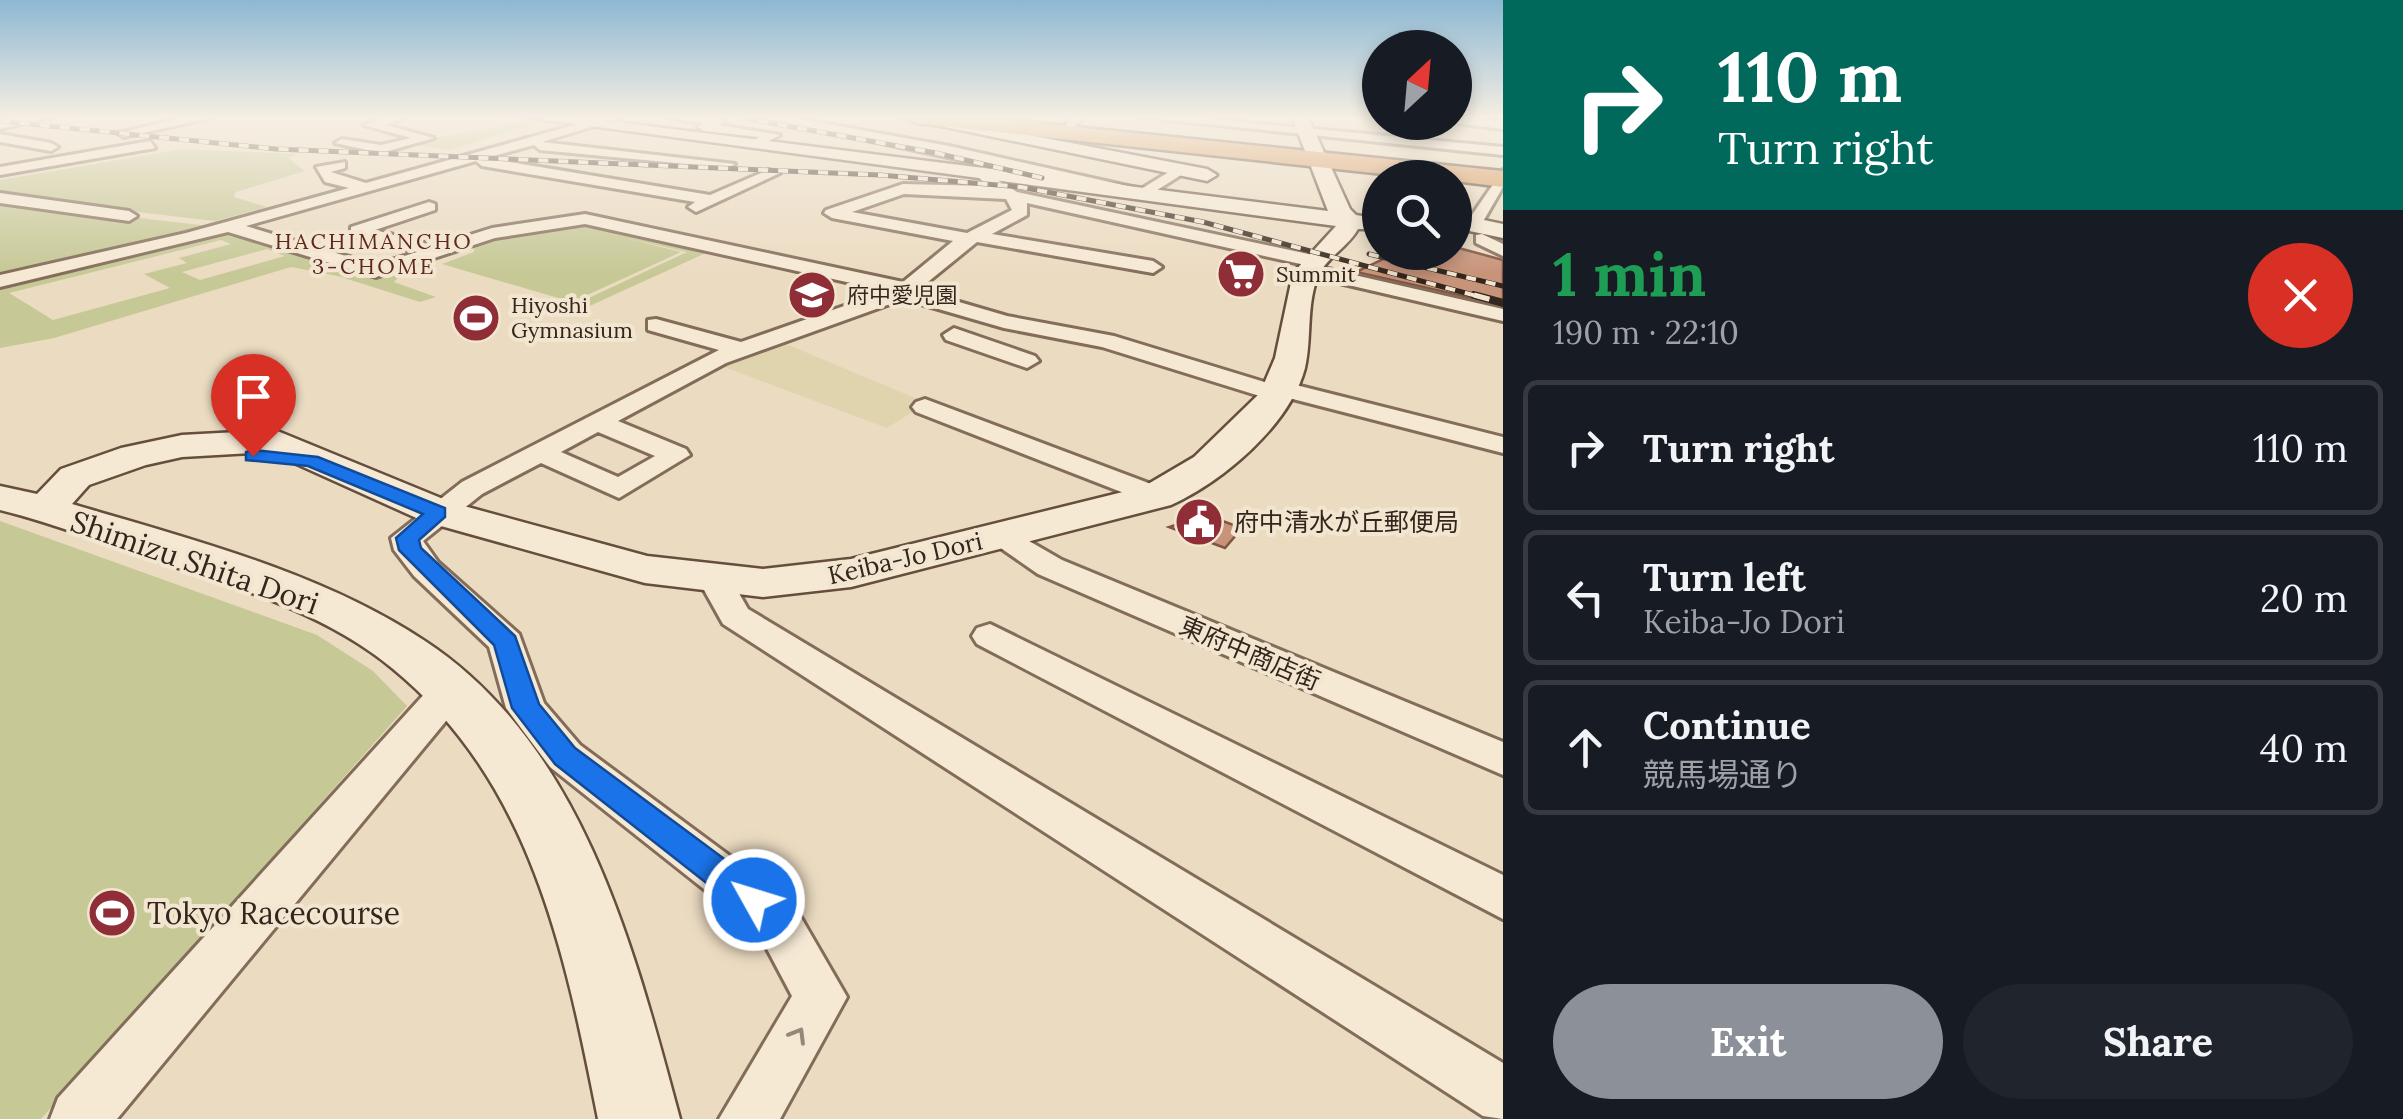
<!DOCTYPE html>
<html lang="en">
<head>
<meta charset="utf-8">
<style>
  body { margin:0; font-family:Lora,"Noto Sans JP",serif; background:#20242c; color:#f1f3f6; height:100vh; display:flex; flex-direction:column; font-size:38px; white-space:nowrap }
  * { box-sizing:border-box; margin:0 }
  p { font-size:32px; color:#9ea1a6 }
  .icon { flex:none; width:55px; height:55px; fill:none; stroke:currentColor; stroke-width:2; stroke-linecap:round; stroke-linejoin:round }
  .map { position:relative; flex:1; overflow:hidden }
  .panel { display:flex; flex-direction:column; background:#171b24; width:900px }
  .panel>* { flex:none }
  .hud { background:#00695c; color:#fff; overflow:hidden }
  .needle { width:65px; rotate:26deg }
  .buttons { position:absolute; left:1362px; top:30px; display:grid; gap:20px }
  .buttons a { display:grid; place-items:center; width:110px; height:110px; border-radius:50%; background:#171b24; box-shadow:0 5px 15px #0003; font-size:50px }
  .pin { position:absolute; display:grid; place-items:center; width:85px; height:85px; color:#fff; margin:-102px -42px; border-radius:50% 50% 50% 0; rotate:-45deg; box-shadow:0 0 10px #0007 }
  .pin .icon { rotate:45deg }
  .me { position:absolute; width:110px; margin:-55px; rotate:309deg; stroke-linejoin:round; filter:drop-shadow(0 0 8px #0008) }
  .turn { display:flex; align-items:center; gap:35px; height:210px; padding:0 50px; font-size:45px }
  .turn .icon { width:130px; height:130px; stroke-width:2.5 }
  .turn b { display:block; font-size:70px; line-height:85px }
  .round { display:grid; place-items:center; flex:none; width:105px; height:105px; border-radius:52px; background:#20242c }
  .head { display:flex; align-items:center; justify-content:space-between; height:170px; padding:0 50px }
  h1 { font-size:60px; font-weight:700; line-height:75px; color:#1e9e55 }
  .action { display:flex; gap:20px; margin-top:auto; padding:20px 50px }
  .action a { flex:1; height:115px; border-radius:60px; background:#8c9099; color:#fff; font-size:40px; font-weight:700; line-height:115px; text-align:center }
  .action a+a { background:#20242c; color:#f1f3f6 }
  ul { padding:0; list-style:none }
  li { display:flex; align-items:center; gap:30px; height:135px; margin:0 20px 15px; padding:0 30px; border:5px solid #363941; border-radius:15px }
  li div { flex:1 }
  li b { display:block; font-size:38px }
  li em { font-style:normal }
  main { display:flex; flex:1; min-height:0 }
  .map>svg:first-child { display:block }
  .farmland { fill:#e0d4af }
  .green { fill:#c6c896; fill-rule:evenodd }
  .building { fill:#c79379; stroke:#815541; stroke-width:2.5 }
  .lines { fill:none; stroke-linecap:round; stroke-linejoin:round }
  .street-casing { stroke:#836d5a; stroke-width:6 }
  .secondary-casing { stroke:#654e3d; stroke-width:5 }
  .highway-casing { stroke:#513c2e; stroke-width:5 }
  .street { fill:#f6e9d4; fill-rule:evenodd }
  .secondary { fill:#f6e9d4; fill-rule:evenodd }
  .highway { fill:#d69356; fill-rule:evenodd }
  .rail-far1-casing { stroke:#34261d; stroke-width:5 }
  .rail-casing { stroke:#34261d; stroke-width:8 }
  .rail-far1 { stroke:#f3e6d0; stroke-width:4; stroke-dasharray:10; stroke-linecap:butt }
  .rail { stroke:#f3e6d0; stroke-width:5; stroke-dasharray:16; stroke-linecap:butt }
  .oneway { stroke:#958878 }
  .route { fill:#1a73e8; stroke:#114b97; stroke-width:2.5 }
  .labels { text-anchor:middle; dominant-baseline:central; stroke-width:8; stroke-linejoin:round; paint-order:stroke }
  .far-neighbourhood-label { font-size:22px; letter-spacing:2.5px; fill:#5e271f; stroke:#f3e6d0 }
  .far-poi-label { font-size:22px; fill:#34261d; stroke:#f3e6d0; text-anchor:start }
  .poi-label { font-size:25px; fill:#34261d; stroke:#f3e6d0; text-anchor:start }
  .street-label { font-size:25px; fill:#34261d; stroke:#f3e6d0 }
  .near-street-label { font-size:30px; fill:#34261d; stroke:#f3e6d0 }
  .near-poi-label { font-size:30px; fill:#34261d; stroke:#f3e6d0; text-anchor:start }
</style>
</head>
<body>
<main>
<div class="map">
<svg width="1503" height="1119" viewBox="0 0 1503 1119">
  <rect width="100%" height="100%" fill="#ebdbc1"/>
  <!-- farmland -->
  <path class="farmland" d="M774,339L927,403L887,428L719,365Z"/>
  <!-- green -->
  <path class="green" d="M529,120L541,122L450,150L407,144C449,134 488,131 529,120Z
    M182,149L298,154L288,158L305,171L236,192L234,197L267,207L215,221L0,196V180Z
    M0,202L218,227L0,280Z
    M587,225L708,252L572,314L566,312L576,304L687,252L620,237L681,252L572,302L442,264L474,252V247C509,231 549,226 587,225Z
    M225,230L384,278L401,274L394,282L436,297L420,302L338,276L291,267L54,338L0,348V282ZM221,240L231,244L179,258L187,263L144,274L170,288L53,320L9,293ZM267,249L285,256L200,280L182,272Z
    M0,521L317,635L373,671L407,706L41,1119H0Z"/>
  <!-- building -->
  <path class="building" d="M1455,247L1503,260V305L1356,272L1398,252H1455Z
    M1206,515L1242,528L1225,548L1169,527Z"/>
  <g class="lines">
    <!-- street casing -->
    <g class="street-casing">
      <path id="street" d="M22,117H52L0,129V121Z
        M187,117H215L124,137L118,133Z
        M386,117H408L386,125L434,138L381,153L335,143L342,139L381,145L411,138L364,125Z
        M603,117H624L542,142L735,164L728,168L540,150L534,145L486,158L710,195L768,170L780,173L696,212L688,207L695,202L482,166L476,161L246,226L376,265L417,252L351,235V227L429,202L435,204V210L375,230L435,246L492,228L585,214L903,282L953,241L832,218L824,213L826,210L903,184L988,186L976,175L983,171L1017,192L1313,255L1322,261L1315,266L1503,309V321L1301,274L1298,270L1305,265L1027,203V215L992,234L1153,261L1162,267L1153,273L977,242L918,290L1007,316L1114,336L1271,384L1280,381L1503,437V453L1285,397L1266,398L1102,347L1004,328L904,299L726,363L618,421L686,449L690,455L619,498L541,463L482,494L423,541L438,562L519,634L544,703L580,745L792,902L847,997L780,1119H719L792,996L758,932L550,767L506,708L489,647L414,576L394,550L391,538L462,482L719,350L648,330V320L656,319L741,342L887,291L585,224L495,238L376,277L228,232L0,287V275L186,233L349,188L325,182L316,167L345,162V168L331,172L366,183ZM904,194L1006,199L1012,210L967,233L852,212ZM598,432L655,456L618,477L561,452Z
        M665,117H718L724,121L719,125L780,135L759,146L752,142L759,137L704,131L698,127L702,123Z
        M760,117H789L949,146L1141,189L1177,167L1189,170L1143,199Z
        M1071,117H1084L1069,133H1061Z
        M1140,117H1189L1503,147V155Z
        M1455,117L1503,121V129L1455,123Z
        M0,134L51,143L58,147L51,151L0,142Z
        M150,141L155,148L0,175V167Z
        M1503,170V187L1481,225L1467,229L1465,225Z
        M0,193L129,211L137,216L129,221L0,203Z
        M1482,234L1503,244V256L1476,243V235Z
        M954,328L1035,356L1039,361L1027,368L946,340L943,335Z
        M925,399L1167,490L1172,496L1167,502H1147L916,412L912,407L916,402Z
        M1003,526L1062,560L1503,742V775L1038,574L992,542L987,535Z
        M716,571L728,574L748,609L1503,1063V1119L1483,1116L723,624L699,581L704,574Z
        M990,624L1503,875V919L977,644L972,636L977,628Z
        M451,676L465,680L470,689L465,698L117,1119H50L58,1098L437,680Z"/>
    </g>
    <!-- secondary casing -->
    <g class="secondary-casing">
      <path id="secondary" d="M524,117H576L1328,211L1292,117H1308L1350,209L1356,215L1380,219V229H1358C1348,247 1326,258 1318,276C1306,305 1312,338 1305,368C1290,425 1223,481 1171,505L851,587L763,597L645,583L423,521L270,452L182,457L146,465L89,485L72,504C190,539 321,572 425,641C583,745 634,948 680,1119H598C565,952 531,781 392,668C328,615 243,589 166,564C111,546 57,524 0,510V486L37,494L61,469L121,448L182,435L275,430L453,503L647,556L763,569L851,559L1143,487L1194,457L1260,393L1275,358L1293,273L1336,226Z
        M897,117H934L1207,169L1217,175L1207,181Z
        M1455,214L1503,224V238L1455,228Z"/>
    </g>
    <!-- highway casing -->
    <g class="highway-casing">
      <path id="highway" d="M906,117H979L1503,171V187L1455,181V178H1420L916,123Z"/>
    </g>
    <!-- street -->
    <use href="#street" class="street"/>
    <!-- secondary -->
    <use href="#secondary" class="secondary"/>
    <!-- highway -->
    <use href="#highway" class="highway"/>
    <!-- rail-far1 casing -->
    <g class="rail-far1-casing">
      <path id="rail-far1" d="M738,117L936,153L1042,178
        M0,121L276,149L880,175L1021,187L1203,222L1484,298
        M1369,254L1503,286"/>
    </g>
    <!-- rail casing -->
    <g class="rail-casing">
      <path id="rail" d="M1474,295L1503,303"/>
    </g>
    <!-- rail-far1 -->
    <use href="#rail-far1" class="rail-far1"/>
    <!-- rail -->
    <use href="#rail" class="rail"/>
  </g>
  <!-- one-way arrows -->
  <defs><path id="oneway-chevron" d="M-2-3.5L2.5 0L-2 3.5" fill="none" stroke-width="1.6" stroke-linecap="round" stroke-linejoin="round" transform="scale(2.5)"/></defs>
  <use class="oneway" href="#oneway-chevron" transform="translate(798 1035) rotate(-59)"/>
  <!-- sky -->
  <linearGradient id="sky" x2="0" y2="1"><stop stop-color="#8db8d3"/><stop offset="0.43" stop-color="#f6efe3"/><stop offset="1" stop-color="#f6efe3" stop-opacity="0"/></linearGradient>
  <rect width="1503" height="274" fill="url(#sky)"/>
  <!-- route -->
  <path class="route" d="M253,450L318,457L445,508V517L419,540L421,548L515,636L539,704L575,748L766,890L771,900L766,911L754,915L742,911L555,764L512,708L494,645L399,550L396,538L423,514L308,466L246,460V452Z"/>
  <!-- icons -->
  <defs>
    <g id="supermarket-disc" transform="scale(2.5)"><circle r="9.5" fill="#8f2e36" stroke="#f3e6d0"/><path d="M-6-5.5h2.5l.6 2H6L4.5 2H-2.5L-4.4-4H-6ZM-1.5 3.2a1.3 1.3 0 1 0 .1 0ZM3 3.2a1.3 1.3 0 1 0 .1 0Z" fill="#fff"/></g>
    <g id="school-disc" transform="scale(2.5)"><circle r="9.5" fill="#8f2e36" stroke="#f3e6d0"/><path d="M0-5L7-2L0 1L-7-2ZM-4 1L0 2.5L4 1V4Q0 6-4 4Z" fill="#fff"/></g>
    <g id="stadium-disc" transform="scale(2.5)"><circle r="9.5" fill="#8f2e36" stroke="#f3e6d0"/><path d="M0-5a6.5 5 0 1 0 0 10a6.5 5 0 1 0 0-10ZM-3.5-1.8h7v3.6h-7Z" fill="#fff"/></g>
    <g id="civic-disc" transform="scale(2.5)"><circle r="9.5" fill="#8f2e36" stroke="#f3e6d0"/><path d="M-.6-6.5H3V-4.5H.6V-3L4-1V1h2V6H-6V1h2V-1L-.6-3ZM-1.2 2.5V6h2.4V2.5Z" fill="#fff"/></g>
  </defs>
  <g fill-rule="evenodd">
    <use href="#supermarket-disc" x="1241" y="274"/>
    <use href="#school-disc" x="812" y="295"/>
    <use href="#stadium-disc" x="476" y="318"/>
    <use href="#civic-disc" x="1199" y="522"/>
    <use href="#stadium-disc" x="112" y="913"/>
  </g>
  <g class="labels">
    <!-- far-neighbourhood labels -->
    <g class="far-neighbourhood-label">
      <text x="374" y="241">HACHIMANCHO<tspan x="374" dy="25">3-CHOME</tspan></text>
    </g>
    <!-- far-poi labels -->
    <g class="far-poi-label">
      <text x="1276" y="274">Summit</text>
      <text x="847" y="295">府中愛児園</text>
      <text x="511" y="305">Hiyoshi<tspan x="511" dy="25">Gymnasium</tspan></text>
    </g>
    <!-- poi labels -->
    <g class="poi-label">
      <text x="1234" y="522">府中清水が丘郵便局</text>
    </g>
    <!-- street labels -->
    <g class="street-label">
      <text transform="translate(905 558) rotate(-13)">Keiba-Jo Dori</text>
      <text transform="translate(1250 653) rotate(23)">東府中商店街</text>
    </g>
    <!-- near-street labels -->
    <g class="near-street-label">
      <text transform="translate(195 562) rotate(19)">Shimizu Shita Dori</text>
    </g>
    <!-- near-poi labels -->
    <g class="near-poi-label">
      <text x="147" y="913">Tokyo Racecourse</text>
    </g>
  </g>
</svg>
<div class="buttons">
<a><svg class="needle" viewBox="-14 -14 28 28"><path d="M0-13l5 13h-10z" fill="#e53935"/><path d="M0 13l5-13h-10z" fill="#9ea1a6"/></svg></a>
<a><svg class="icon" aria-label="search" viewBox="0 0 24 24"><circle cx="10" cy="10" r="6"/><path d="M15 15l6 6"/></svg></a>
</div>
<div class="pin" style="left:253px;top:456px;background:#d93025"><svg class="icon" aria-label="arrive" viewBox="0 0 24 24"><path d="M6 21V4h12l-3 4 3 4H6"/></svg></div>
<svg class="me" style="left:754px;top:900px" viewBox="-20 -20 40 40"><circle r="17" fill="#1a73e8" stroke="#fff" stroke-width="3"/><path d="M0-11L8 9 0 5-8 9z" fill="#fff"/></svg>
</div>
<section class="panel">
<div class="hud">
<div class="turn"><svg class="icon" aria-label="right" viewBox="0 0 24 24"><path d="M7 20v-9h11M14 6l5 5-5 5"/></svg><div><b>110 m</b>Turn right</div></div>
</div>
<div class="head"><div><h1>1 min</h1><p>190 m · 22:10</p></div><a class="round" style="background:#d93025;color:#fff"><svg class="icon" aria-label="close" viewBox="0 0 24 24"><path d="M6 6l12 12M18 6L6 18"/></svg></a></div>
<ul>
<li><svg class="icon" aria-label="right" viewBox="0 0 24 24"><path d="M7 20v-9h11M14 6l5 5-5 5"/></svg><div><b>Turn right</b></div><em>110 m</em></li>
<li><svg class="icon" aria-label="left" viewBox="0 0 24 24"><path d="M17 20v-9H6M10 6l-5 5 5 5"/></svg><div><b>Turn left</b><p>Keiba-Jo Dori</p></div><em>20 m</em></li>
<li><svg class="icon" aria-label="ahead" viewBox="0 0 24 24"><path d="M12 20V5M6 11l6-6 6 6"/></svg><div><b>Continue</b><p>競馬場通り</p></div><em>40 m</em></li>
</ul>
<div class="action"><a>Exit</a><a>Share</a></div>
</section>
</main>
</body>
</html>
